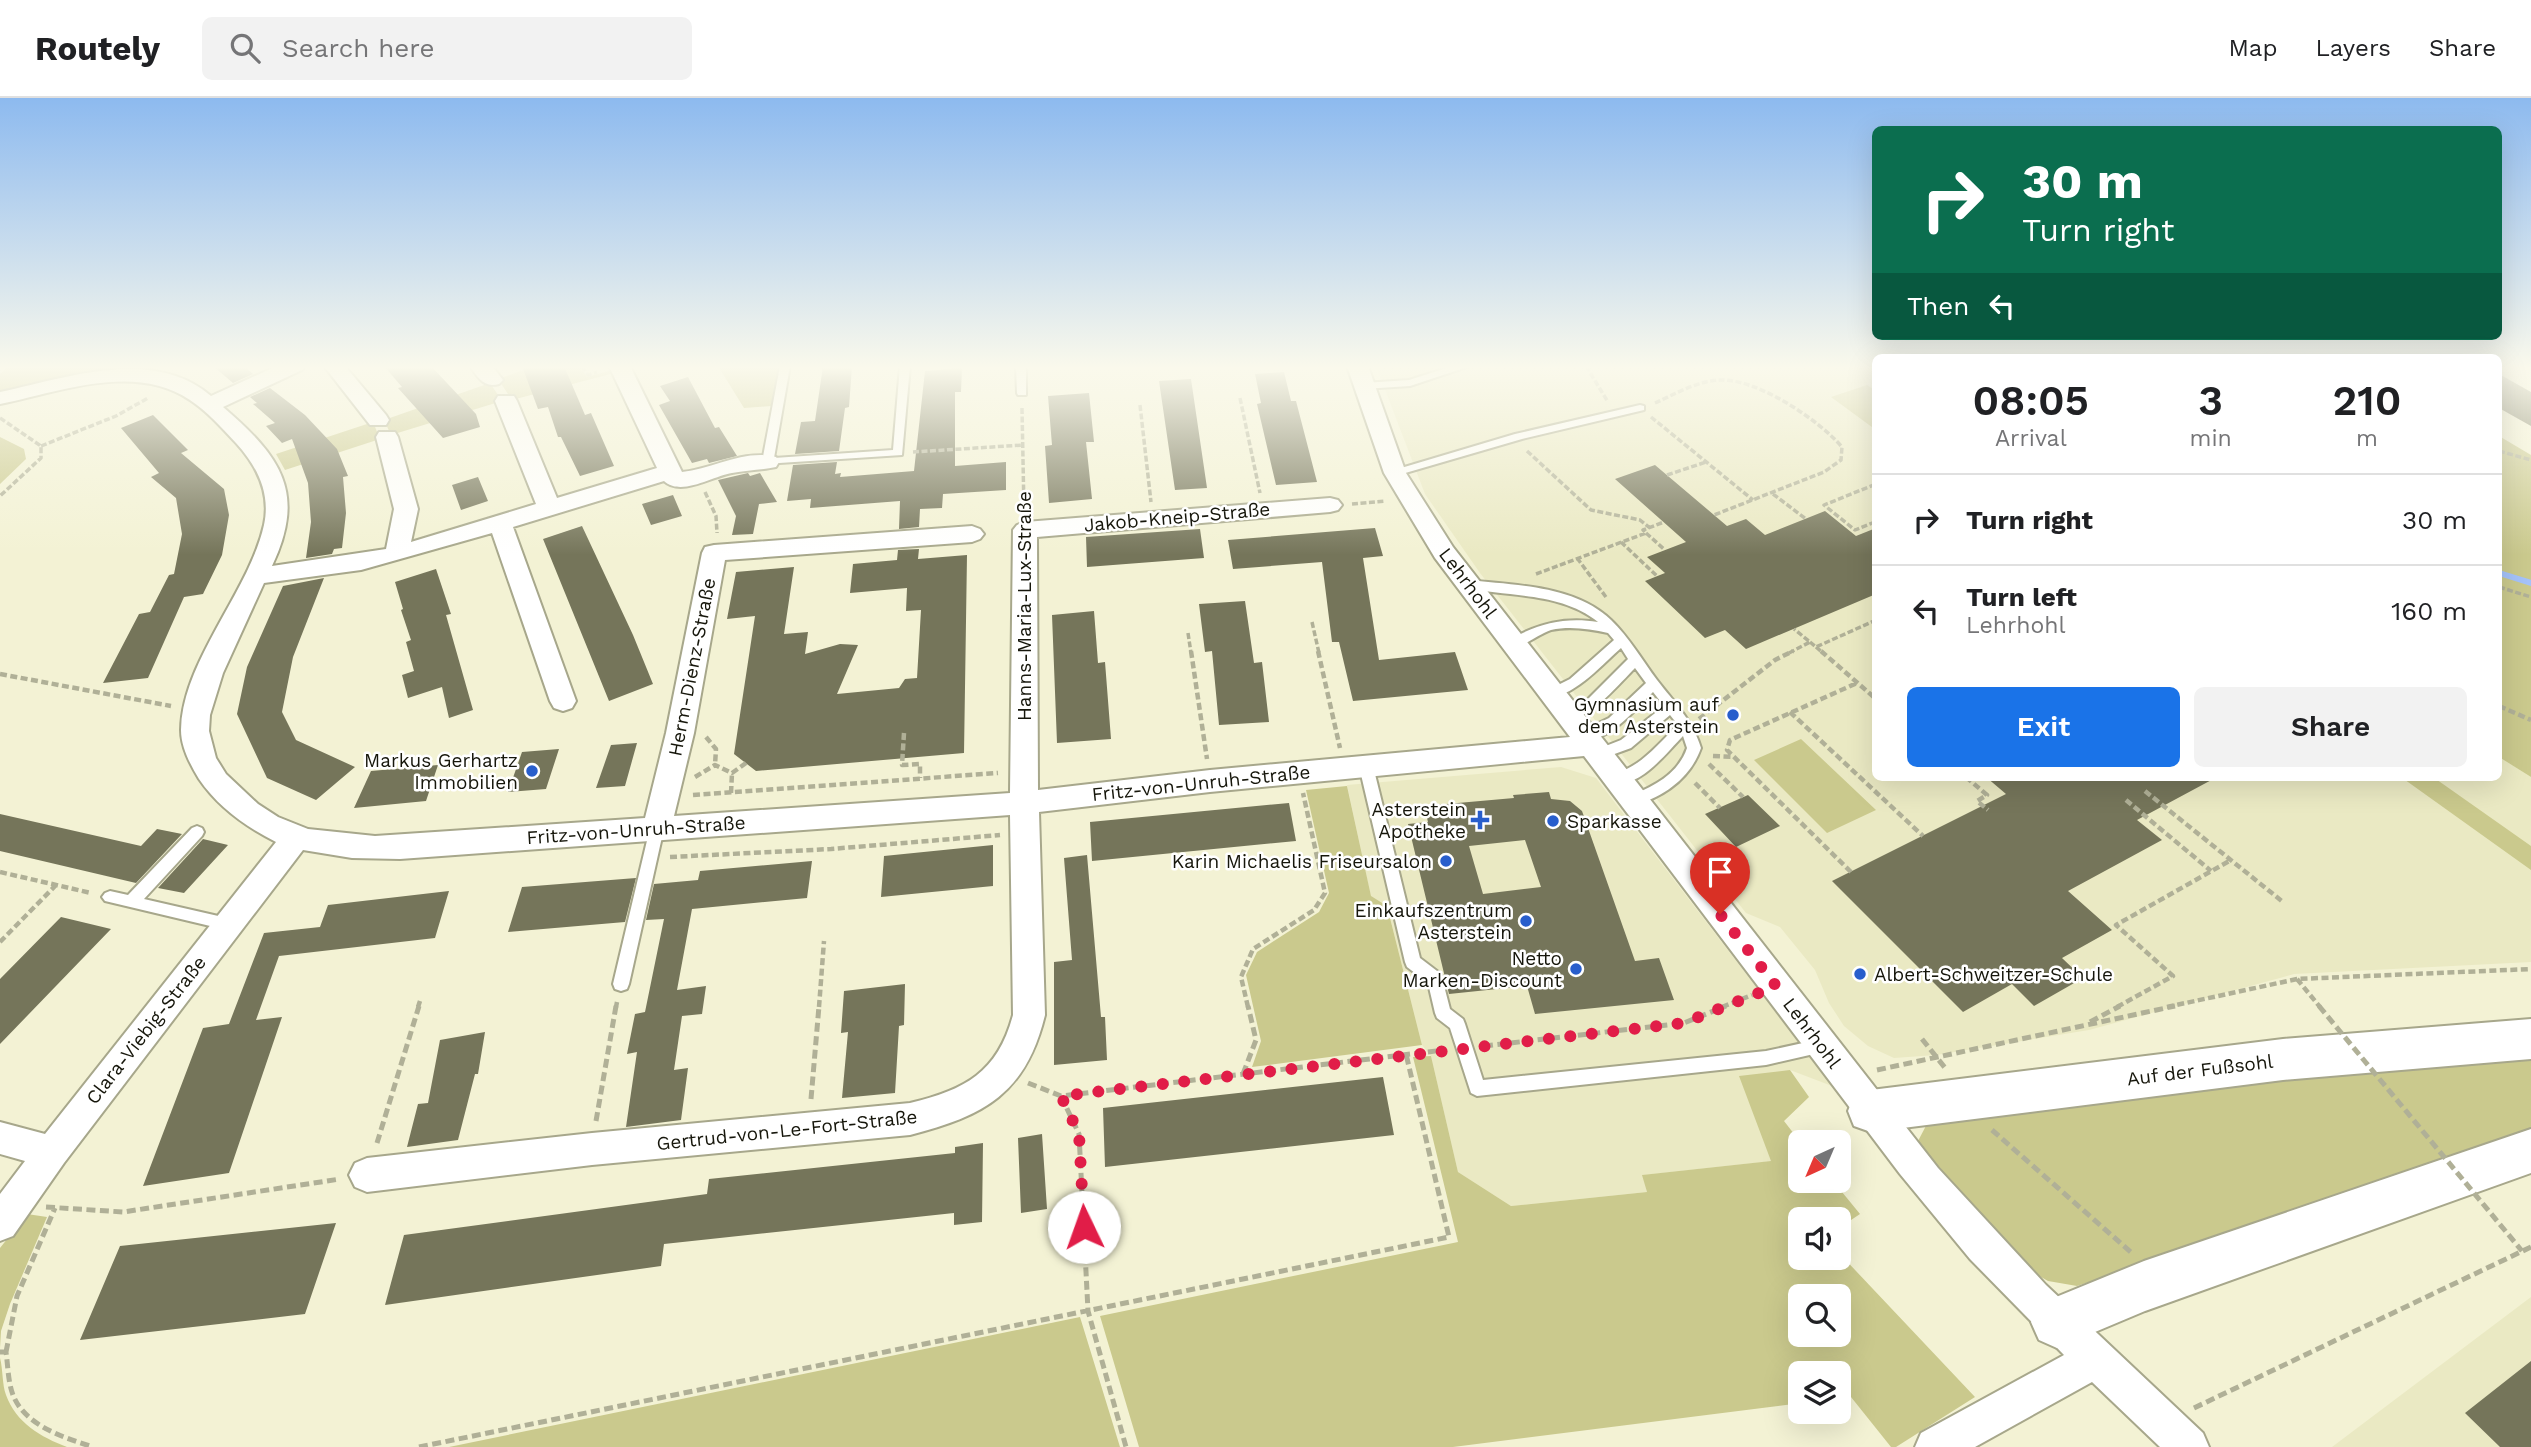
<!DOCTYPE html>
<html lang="en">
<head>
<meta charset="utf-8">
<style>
  body { margin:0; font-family:"Work Sans",sans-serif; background:#f2f2f2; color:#202124; height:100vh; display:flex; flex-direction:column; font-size:26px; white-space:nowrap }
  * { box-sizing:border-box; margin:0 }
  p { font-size:23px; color:#757577 }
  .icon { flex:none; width:38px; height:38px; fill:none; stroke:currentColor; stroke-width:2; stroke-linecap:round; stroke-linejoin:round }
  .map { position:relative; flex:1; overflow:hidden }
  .side { position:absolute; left:1872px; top:256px; width:630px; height:427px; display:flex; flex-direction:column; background:#fff; border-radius:10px; box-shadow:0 7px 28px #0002 }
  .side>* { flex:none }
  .banner { position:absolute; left:1872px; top:28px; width:630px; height:214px; border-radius:10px; box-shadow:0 7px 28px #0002; background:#0b6e4f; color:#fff; overflow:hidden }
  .needle { width:46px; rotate:224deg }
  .controls { position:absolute; left:1788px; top:1032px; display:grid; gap:14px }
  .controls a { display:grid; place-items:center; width:63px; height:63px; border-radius:10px; background:#fff; box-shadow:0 7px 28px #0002; font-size:35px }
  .pin { position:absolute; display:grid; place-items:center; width:60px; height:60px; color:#fff; margin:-72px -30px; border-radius:50% 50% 50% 0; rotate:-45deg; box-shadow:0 0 7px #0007 }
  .pin .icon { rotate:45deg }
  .me { position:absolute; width:77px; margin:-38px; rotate:357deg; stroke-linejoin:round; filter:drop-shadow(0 0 5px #0008) }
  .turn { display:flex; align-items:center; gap:24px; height:147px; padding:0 35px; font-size:32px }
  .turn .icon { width:91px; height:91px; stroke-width:2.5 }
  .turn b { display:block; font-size:49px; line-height:60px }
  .then { display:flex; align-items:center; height:66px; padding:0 35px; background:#0003; gap:14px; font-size:26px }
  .eta { display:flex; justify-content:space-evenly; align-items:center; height:119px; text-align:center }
  .eta b { font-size:42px; font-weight:600; line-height:49px }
  .primary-button { display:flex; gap:14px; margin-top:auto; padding:14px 35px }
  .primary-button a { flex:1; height:80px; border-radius:10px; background:#1a73e8; color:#fff; font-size:28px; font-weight:600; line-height:80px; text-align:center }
  .primary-button a+a { background:#f2f2f2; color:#202124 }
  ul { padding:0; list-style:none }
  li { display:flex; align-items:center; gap:21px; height:91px; padding:0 35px; border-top:2px solid #e0e0e0 }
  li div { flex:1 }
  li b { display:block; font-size:26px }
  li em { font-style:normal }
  header { display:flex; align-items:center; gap:42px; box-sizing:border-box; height:98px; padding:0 35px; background:#fff; border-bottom:2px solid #e0e0e0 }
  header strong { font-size:33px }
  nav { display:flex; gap:38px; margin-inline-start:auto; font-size:24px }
  .search { width:490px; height:63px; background:#f2f2f2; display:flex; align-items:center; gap:18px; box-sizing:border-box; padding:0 24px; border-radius:10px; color:#757577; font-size:26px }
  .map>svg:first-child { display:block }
  .built { fill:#eae9c3 }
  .green { fill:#cac98d; fill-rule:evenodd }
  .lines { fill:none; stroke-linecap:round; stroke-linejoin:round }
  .stream { stroke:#a4c2f9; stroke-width:6 }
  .building { fill:#75755a; fill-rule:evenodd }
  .lane-casing { stroke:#a7a78b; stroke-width:4 }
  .street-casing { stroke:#a7a78b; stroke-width:4 }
  .secondary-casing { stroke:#a7a78b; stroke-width:4 }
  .path-far2 { stroke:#b0b097; stroke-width:3.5; stroke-dasharray:6 2.5; stroke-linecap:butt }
  .path-far1 { stroke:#b0b097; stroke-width:4.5; stroke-dasharray:7 3.5; stroke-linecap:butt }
  .path { stroke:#b0b097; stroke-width:5; stroke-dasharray:9 4.5; stroke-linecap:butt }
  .lane { fill:#fff; fill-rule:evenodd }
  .street { fill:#fff; fill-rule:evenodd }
  .secondary { fill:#fff; fill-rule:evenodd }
  .path-bridge-far1 { stroke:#b0b097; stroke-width:4.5; stroke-dasharray:7 3.5; stroke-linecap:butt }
  .path-bridge { stroke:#b0b097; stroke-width:5; stroke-dasharray:9 4.5; stroke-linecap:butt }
  .route { stroke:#e11d48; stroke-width:12; stroke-dasharray:0 21.6 }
  .poi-dot { fill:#285ecc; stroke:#fff; stroke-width:2.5 }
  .labels { text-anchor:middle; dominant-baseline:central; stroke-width:5; stroke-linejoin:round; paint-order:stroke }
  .street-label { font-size:19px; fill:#16160b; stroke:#fff }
  .poi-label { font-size:19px; fill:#16160b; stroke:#fff; text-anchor:end }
</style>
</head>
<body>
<header>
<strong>Routely</strong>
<div class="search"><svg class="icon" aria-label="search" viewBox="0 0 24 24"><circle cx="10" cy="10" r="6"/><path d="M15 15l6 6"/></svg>Search here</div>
<nav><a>Map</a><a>Layers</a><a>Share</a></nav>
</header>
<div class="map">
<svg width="2531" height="1349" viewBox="0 0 2531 1349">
  <rect width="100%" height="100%" fill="#f3f2d4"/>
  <!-- built -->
  <path class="built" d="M1376,268H1876V679H2499V659L2531,679V864L2294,876L2089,932L1936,957L1894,960L1868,948L1844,928L1829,905L1815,872L1780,829L1746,815L1480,475L1425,396Z
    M1561,669L1596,680L1832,988L1790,972L1772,1063L1643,1077L1647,1094L1511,1108L1458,1074L1431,958L1422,947L1387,808L1371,799L1347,687Z
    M2531,1199V1349H2332Z"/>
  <!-- green -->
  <path class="green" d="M0,268H112L94,276L0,296V276L6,270Z
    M535,268H579L587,279L612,272L614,275L512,302L498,281Z
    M718,268H779L771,308L744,310Z
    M490,285L502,303L391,337L384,322Z
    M1867,287L1876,293V332L1831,299Z
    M373,324L380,341L285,372L276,356Z
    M2499,338L2531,357V679L2499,659Z
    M0,339L24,351L26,361L0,386Z
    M1801,641L1876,712L1827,735L1754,662Z
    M2401,679H2433L2531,748V772Z
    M1347,688L1371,798L1387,808L1422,947L1252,969L1261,943L1246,877L1257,854L1319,814L1329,795L1306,692Z
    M2531,953V1039L2077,1188L2048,1183L2034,1175L1920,1050L1918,1043L1928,1024Z
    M1431,958L1458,1074L1511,1108L1647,1094L1642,1077L1771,1063L1739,978L1790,972L1809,999L1784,1023L1801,1045V1083H1833L1860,1116L1839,1130V1122H1801V1160H1839V1155L1975,1299L1896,1349H1891L1851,1299L1839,1300V1276H1801V1305L1453,1349H1139L1100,1218L1458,1144L1413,959ZM1801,1199H1839V1237H1801Z
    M27,1116L47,1119L10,1206L1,1233L0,1250V1150Z
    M1080,1219L1120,1349H449Z
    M0,1260C3,1271 2,1286 6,1297C16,1325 41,1339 67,1349H0Z"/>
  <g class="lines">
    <!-- stream -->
    <path class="stream" d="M2499,475L2531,485"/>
  </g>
  <!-- building -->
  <path class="building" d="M213,268H244L253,276L233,285Z
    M384,268H431L476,316L480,329L443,340L398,290L402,289Z
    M522,268H564L585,317L591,315L614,368L580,378L561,339H558L548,309L538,311Z
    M823,268H852L849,309L845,310L839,353L795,356L801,324L815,323Z
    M962,270L961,294H955V368L1006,364V392L943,396L942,410L920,411L919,429L899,431L900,403L810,410L811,401L787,403L793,367L837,364L835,376L841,375L840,379L914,373L925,273Z
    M1284,274L1291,303H1296L1317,384L1276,387L1257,306L1261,305L1255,276Z
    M2499,276L2531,294V328L2499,310Z
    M688,279L715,330L719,329L737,358L709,365L707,361L692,365L659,307L670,303L660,288Z
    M1191,281L1207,390L1175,392L1159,283Z
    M270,290L305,317L337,351L348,378L343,379L346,415L342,450L334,451L332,456L306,460L311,424L308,385L292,341L282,345L266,328L275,325L253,306L257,305L250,299Z
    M1089,295L1094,344H1086L1092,401L1049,405L1045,348L1052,347L1048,298Z
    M153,317L188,352L181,355L224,391L229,417L222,457L203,496L184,499L148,580L103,585L139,516L150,514L169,477L174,476L182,436L176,400L151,379L159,375L121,330Z
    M1655,367L1727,428L1746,421L1765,437L1825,413L1856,438L1876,430V496L1746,551L1725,532L1705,540L1645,483L1665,475L1647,459L1686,444L1615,381Z
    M748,375L750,378L760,375L777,404L759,406L753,436L732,437L736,418L718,382Z
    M478,379L488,403L461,412L452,387Z
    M673,397L682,418L651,427L642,406Z
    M582,428L633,537L653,586L609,603L543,441Z
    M1375,430L1383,458L1363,460L1379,562L1455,554L1468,592L1353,603L1339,544H1332L1322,464L1233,471L1228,442Z
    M1200,431L1204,460L1087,469L1086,439Z
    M919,451L918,461L967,457L964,655L756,673L734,656L755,518L727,521L736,474L794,469L784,536L808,534L805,556L840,546L858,547L837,596L899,590L905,581L917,580L921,512L906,513L907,490L850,495L853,466L897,462L898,452Z
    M436,471L451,516L446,517L473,612L449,620L442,589L408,600L402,577L414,573L406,544L411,542L401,512L403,511L395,484Z
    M324,480L293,559L282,614L296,642L355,669L316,702L267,680L237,616L247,569L283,488Z
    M1245,503L1254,565L1262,564L1269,624L1219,627L1212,553L1205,554L1199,506Z
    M1094,513L1098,565L1105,564L1111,641L1057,645L1052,517Z
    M637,645L625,688L596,690L611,647Z
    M559,651L546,691L508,694L522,654Z
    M438,667L426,703L354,710L371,673Z
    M1986,679H2217L2137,722L2162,742L2068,793L2112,832L2062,860L2083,880L2034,908L2012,886L1963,914L1832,783L2006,696Z
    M1549,694L1551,701L1570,703L1582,713L1635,863L1659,860L1674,902L1535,916L1527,888L1449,896L1408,726L1428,724L1424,708L1514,700L1513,697ZM1525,742L1541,789L1483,796L1469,748Z
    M1748,697L1780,728L1736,749L1705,716Z
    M1289,705L1296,743L1092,763L1090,724Z
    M0,716L141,748L157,731L182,736L136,785L0,753Z
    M203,741L228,747L184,795L158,790Z
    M993,747V788L881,799L884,758Z
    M1087,757L1101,919H1105L1107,962L1054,967V864L1072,862L1064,760Z
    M812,763L807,800L692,811L677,892L706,888L702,916L682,918L674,972L688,970L681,1022L626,1029L637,954L627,956L635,916L645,914L664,821L646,822L654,786L698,782L700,773Z
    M636,780L625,824L508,834L522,789Z
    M449,793L435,840L279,858L256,922L282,919L229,1075L143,1088L203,930L229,926L264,835L320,829L328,807Z
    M61,819L111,831L0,946V881Z
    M905,886L904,927L899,928L895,995L842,1000L848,934L841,935L844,893Z
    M485,934L478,976H475L458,1042L407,1049L418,1006L428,1005L440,942Z
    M1383,979L1394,1037L1105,1069L1103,1010Z
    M1042,1036L1047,1111L1021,1115L1018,1040Z
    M983,1045L982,1124L954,1127V1115L664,1146L661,1168L385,1207L404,1137L707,1096L709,1081L955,1055V1049Z
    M336,1125L305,1216L80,1242L120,1148Z
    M2531,1263V1349H2500L2465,1315Z"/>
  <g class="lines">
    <!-- lane casing -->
    <g class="lane-casing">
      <path id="lane" d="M780,268H790L774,360L893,352L900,268H910L902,357L764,366L762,364Z
        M1016,268H1026V297H1018L1017,295Z
        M1453,268H1470L1410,288L1363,291L1358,288L1363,285L1409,282Z
        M1640,307L1644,308V312L1522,341L1395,378L1389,375L1391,373L1515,336Z
        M1467,482C1513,487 1575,487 1611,522C1629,539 1642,562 1657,582C1674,604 1693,623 1701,650C1690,681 1663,699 1633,708L1628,707L1626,703L1628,699C1652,689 1678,677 1687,650L1683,638C1666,655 1640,691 1612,685L1610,681L1612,677C1642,668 1656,648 1678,627L1670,617L1631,650L1598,662L1593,661L1591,657L1593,653L1621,642L1664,608L1653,594C1637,610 1605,648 1580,642L1578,638L1580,634L1609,620L1646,585L1635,570C1621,584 1586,626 1565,621L1563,618L1565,615L1586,603L1628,561L1621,550C1605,564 1570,603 1548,598L1546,595L1548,592L1570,581L1614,542L1608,535C1590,531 1570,528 1551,532C1538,536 1523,551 1509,548L1508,545L1509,542C1539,525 1565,519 1598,524C1559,493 1509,500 1463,489L1461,486Z
        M1366,663L1373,668L1420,860L1441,876L1450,911L1463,921L1465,926L1483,982L1766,953L1821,941L1827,943L1829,948L1827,953L1766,967L1477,998L1471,995L1450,930L1437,920L1435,915L1428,885L1407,869L1405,864L1359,668Z
        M657,724L662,726L664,730L629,886L627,891L621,893L615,891L613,886L650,730L652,726Z
        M197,728L202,730L204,734L202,738L144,801L227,820L232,822L235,826L232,830L227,832L105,803L102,799L105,795L110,793L128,797L192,730Z"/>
    </g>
    <!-- street casing -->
    <g class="street-casing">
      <path id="street" d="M277,268H305L302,272L223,309C280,358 307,394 272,468L386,451L394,411L376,339L379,334H395L398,339L418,411L411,444L536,406L495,303L498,298H514L517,303L557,400L657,370L609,268H630L682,374C713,371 744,351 776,359L779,364L776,369C762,372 747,372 732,375C713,378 681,399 664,383L513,429L576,603L572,610L563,613L554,610L550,603L492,435L361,472L264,485L223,575L210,617L209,633L216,660L226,676L258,706L278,719L308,731L375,738L645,720L666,635L702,455L705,449L714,447L972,428L980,431L984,436L980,441L972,444L725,462L694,635L674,718L1010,695L1013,432L1017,427L1025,424L1330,400L1338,402L1342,407L1338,412L1330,414L1037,439L1038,692L1210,672L1570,639L1435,460L1384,375L1347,268H1368L1406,375L1453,449L1938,1070L2046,1187L2203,1335L2209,1349H2160L2092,1284L1975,1349H1915L1921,1335L2064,1257L1970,1161L1900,1076L1584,658L1210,694L1039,714L1045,917C1026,995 985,1018 910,1037L592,1067L367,1094L355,1089L349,1077L355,1065L367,1060L592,1035L910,1005C965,992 998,974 1013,917L1010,717L400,761L352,760L303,752L64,1065L13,1138L0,1143V1096L25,1063L0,1056V1024L45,1036L276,744C246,729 218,709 199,681C190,666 181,649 181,632C182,563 249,494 264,427C271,395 257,368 236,345C222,330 207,313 190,302C135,264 59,294 0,306V294C66,280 153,248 211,298Z
        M324,268H345L386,317L389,322L386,327H370Z
        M470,268H492L503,282L499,286C484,290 478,280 470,268Z"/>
    </g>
    <!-- secondary casing -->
    <g class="secondary-casing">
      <path id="secondary" d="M2531,921V961L2283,982L1871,1034L1854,1028L1848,1013L1854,998L1871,992L2283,941Z
        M2531,1031V1075L2145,1213L2057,1250L2039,1242L2031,1224L2039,1206L2144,1163Z"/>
    </g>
    <!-- path-far2 -->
    <path class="path-far2" d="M582,268L588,277L597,274
      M1586,268L1608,304
      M1240,300L1260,395
      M1655,305C1675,296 1699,282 1721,282C1758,281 1819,322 1842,349L1841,362L1824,374L1714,417
      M1140,307L1151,404
      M1022,310L1024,413
      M1651,319L1753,402
      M0,320L41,348V360L0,398
      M41,348L116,318L148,300
      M1527,353L1591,412L1640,422L1650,430
      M2499,353L2531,362
      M913,354L1023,347
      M1667,377L1706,364
      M705,394L716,418L717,435
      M1773,396L1806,421
      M1352,406L1385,403
      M1875,424L1855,432L1824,407L1876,386
      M1646,435L1665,452
      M1621,444L1658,479
      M1577,460L1606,499
      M1536,476L1646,435L1643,432L1664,424
      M2499,489L2531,499
      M1312,524L1319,555
      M1188,535L1191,555
      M1810,544L1816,549L1876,522
      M1816,549L1823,555
      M1789,555L1810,544L1794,531"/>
    <!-- path-far1 -->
    <path class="path-far1" d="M1191,553L1207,661
      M1318,553L1340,650
      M1821,553L1876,601
      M0,576L171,608
      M2499,608L2531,622
      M1790,614L1923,738
      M1699,621L1775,562L1793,553
      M904,635L902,667L920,666V680
      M706,639L716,651L715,667
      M1713,658L1734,659
      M1709,666L1743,699
      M695,679L715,667L732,675L746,665
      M1966,679L1987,697L1977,703L1988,712
      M1695,685L1720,710
      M2145,693L2283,804
      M731,695L732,675
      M693,697L998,675
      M2126,702L2211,773
      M670,759L831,751L1000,737
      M0,774L91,795
      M1851,774L1727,652L1730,642L1857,585
      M0,844L56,787
      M418,909L420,903
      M616,909L617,904
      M819,909L824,843
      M1248,909L1241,879L1253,851L1314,812L1325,795L1303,695
      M1722,909L1752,897
      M2117,909L2173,878L2116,827L2231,762
      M2167,909L2297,881L2531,871"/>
    <!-- path -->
    <path class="path" d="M2090,924L2120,908
      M1922,941L1946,971
      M1484,948L1684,925L1726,908
      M1877,972L2175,908
      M1243,976L1256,942L1248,908
      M1028,985L1061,998L1444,952
      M1061,998L1079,1036L1088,1213L1126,1349
      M811,1001L819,908
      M596,1023L616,908
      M1992,1032L2133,1156
      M377,1045L419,908
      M46,1109L123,1114L340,1081
      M0,1254H6C8,1268 8,1284 13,1297C25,1328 65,1340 93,1349
      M6,1254L17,1198L55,1110
      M2194,1310L2531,1149
      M419,1349L1449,1139L1406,956"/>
    <!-- lane -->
    <use href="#lane" class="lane"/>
    <!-- street -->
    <use href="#street" class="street"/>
    <!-- secondary -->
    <use href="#secondary" class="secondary"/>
    <!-- path-bridge-far1 -->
    <path class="path-bridge-far1" d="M2297,881L2320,909"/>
    <!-- path-bridge -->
    <path class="path-bridge" d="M2319,908L2522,1153"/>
  </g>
  <!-- sky -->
  <linearGradient id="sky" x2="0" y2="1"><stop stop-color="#8dbaef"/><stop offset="0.59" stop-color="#faf9ec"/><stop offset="1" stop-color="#faf9ec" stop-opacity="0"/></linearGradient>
  <rect width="2531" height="457" fill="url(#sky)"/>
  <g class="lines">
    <!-- route -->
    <path class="route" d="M1084,1129L1079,1036L1061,998L1684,925L1776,888L1720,816"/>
  </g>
  <!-- markers -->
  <g class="poi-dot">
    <circle cx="1733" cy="617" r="7"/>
    <circle cx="532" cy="673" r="7"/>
    <path d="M1476.5 711.5h7v7h7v7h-7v7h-7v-7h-7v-7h7z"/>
    <circle cx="1553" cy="723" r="7"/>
    <circle cx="1446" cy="763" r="7"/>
    <circle cx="1526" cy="823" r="7"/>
    <circle cx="1576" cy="871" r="7"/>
    <circle cx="1860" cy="876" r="7"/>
  </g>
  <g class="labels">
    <!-- street labels -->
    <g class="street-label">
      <text transform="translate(1177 419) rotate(-5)">Jakob-Kneip-Straße</text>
      <text transform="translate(1468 485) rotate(53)">Lehrhohl</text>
      <text transform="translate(1024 508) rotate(-90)">Hanns-Maria-Lux-Straße</text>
      <text transform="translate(692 569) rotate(-79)">Herm-Dienz-Straße</text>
      <text transform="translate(1201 685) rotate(-6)">Fritz-von-Unruh-Straße</text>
      <text transform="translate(636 732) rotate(-4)">Fritz-von-Unruh-Straße</text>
      <text transform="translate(146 932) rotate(-52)">Clara-Viebig-Straße</text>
      <text transform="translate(1812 935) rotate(53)">Lehrhohl</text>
      <text transform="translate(2200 972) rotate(-7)">Auf der Fußsohl</text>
      <text transform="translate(787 1032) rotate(-6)">Gertrud-von-Le-Fort-Straße</text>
    </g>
    <!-- poi labels -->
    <g class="poi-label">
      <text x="1719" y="606">Gymnasium auf<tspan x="1719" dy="22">dem Asterstein</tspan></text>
      <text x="518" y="662">Markus Gerhartz<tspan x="518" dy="22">Immobilien</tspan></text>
      <text x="1466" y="711">Asterstein<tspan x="1466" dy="22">Apotheke</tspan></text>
      <text x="1567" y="723" text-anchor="start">Sparkasse</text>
      <text x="1432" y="763">Karin Michaelis Friseursalon</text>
      <text x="1512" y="812">Einkaufszentrum<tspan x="1512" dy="22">Asterstein</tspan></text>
      <text x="1562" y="860">Netto<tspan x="1562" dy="22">Marken-Discount</tspan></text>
      <text x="1874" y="876" text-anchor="start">Albert-Schweitzer-Schule</text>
    </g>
  </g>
</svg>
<div class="controls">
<a><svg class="needle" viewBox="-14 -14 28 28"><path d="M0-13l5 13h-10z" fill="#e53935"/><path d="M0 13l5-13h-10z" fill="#757577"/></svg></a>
<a><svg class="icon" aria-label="sound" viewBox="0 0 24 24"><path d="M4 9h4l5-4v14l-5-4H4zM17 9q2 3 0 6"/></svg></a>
<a><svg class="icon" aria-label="search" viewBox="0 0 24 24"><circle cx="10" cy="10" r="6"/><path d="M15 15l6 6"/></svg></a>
<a><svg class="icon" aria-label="layers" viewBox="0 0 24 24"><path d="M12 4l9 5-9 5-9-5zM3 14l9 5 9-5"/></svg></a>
</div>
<div class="pin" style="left:1720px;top:816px;background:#d93025"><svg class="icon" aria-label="arrive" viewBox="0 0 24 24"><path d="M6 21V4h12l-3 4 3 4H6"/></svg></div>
<svg class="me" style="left:1084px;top:1129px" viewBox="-20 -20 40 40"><circle r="19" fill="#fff"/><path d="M0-13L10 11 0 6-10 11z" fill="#e11d48"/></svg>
<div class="banner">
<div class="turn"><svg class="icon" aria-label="right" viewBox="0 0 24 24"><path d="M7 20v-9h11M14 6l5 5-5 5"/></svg><div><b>30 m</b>Turn right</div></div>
<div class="then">Then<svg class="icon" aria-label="left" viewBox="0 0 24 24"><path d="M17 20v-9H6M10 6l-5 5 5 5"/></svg></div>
</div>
<section class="side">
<div class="eta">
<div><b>08:05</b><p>Arrival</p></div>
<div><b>3</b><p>min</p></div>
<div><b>210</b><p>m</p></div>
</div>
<ul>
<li><svg class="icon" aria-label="right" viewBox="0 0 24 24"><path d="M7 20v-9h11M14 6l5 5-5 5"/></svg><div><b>Turn right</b></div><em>30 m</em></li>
<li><svg class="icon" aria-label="left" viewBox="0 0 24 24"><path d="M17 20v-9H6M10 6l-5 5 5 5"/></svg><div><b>Turn left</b><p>Lehrhohl</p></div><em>160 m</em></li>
</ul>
<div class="primary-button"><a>Exit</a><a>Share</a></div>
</section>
</div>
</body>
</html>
